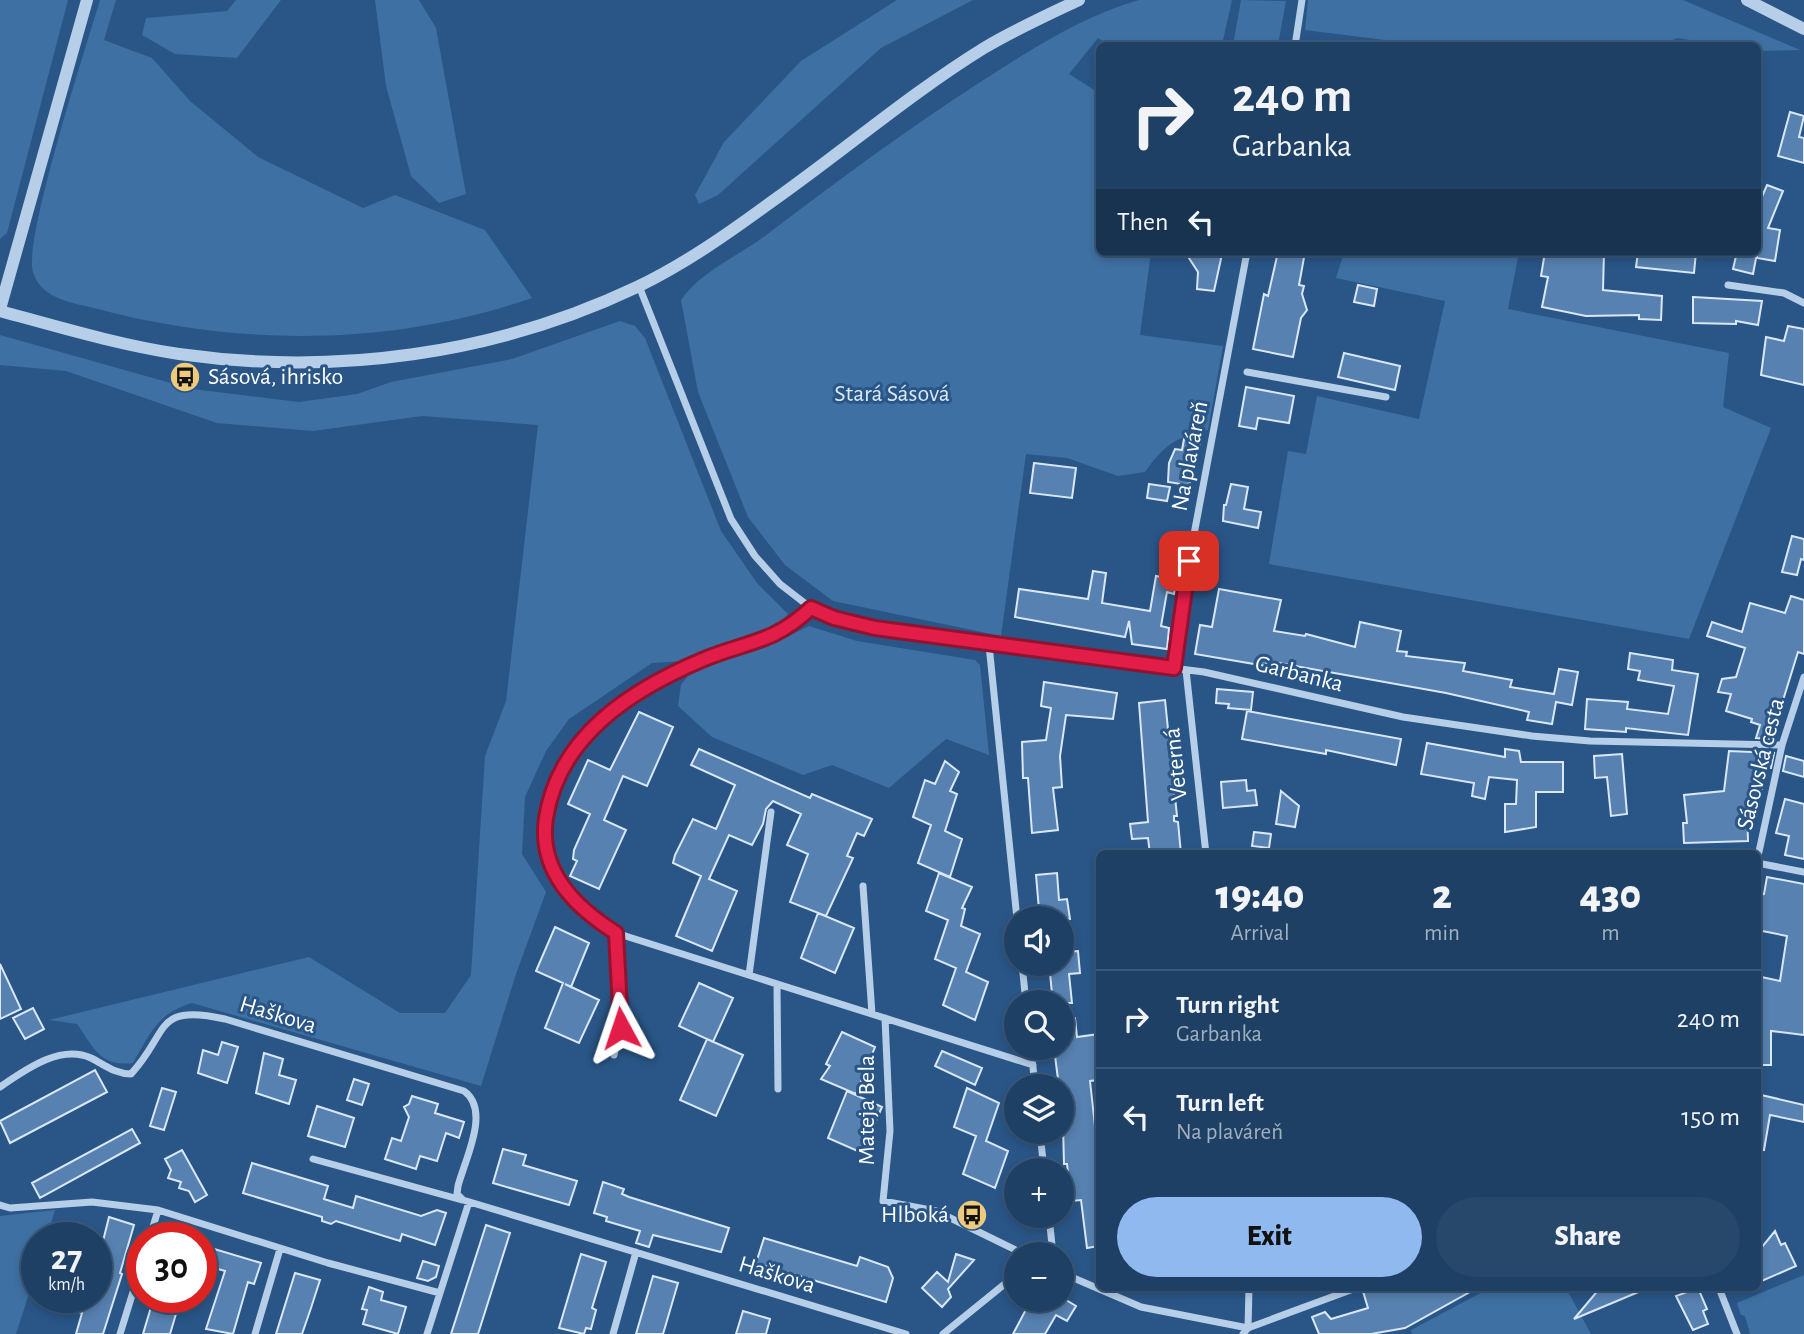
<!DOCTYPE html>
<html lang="en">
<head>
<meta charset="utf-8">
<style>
  body { margin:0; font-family:"Alegreya Sans",sans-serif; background:#27476b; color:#f1f3f6; height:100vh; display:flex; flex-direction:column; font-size:26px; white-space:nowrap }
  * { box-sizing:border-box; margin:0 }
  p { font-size:23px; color:#a1afbf }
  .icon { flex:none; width:38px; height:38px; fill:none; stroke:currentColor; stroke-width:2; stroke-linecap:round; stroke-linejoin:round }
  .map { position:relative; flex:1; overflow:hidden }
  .side { position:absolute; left:1096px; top:850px; width:665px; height:441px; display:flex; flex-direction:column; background:#1f4065; border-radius:10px; box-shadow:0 4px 10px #0003,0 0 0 2px #3c5979 }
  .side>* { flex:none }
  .banner { position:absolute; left:1096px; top:42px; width:665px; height:214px; border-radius:10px; box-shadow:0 4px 10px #0003,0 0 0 2px #3c5979; background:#1f4065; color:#f1f3f6; overflow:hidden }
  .controls { position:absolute; left:1004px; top:906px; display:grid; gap:14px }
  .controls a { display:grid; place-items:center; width:70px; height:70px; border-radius:50%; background:#1f4065; box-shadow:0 4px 10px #0003,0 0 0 2px #3c5979; font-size:35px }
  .speed { position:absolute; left:21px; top:1222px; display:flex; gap:14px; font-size:35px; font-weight:700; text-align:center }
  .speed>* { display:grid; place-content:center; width:91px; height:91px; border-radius:50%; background:#1f4065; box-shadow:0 4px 10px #0003,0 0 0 2px #3c5979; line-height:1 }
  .speed small { font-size:18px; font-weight:400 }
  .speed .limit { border:10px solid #d22; background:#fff; color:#111 }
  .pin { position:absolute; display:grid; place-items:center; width:60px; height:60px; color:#fff; margin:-30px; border-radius:14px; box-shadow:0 4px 10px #0006 }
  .me { position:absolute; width:77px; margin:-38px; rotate:355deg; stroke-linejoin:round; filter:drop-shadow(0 0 5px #0008) }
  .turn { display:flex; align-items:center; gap:24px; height:147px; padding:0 21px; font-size:32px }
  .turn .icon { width:91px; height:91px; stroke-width:2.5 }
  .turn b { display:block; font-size:49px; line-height:60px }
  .then { display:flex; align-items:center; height:66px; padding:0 21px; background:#0003; gap:14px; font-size:26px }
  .eta { display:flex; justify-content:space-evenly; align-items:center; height:119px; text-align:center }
  .eta b { font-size:42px; font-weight:800; line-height:49px }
  .cta { display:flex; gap:14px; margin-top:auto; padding:14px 21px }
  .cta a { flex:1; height:80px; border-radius:42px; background:#90b9f0; color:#111; font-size:28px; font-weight:800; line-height:80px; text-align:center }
  .cta a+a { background:#27476b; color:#f1f3f6 }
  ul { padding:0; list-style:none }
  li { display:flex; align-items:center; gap:21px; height:98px; padding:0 21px; border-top:2px solid #3c5979 }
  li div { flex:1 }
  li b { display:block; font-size:26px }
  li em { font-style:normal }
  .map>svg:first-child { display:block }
  .green { fill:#3e70a3 }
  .building { fill:#5681b0; stroke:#d9e7f6; stroke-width:2 }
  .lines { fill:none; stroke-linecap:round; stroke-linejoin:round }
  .minor { stroke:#b6cee8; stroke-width:7 }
  .tertiary { stroke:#b6cee8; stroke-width:12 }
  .route-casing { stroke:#92132f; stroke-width:18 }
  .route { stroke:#e11d48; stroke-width:12 }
  .labels { text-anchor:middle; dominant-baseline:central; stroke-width:6; stroke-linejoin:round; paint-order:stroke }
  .poi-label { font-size:24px; fill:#fff; stroke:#295687; text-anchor:start }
  .park-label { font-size:24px; fill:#d9e7f6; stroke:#295687 }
  .street-label { font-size:24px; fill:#fff; stroke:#295687 }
</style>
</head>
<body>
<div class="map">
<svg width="1804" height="1334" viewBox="0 0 1804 1334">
  <rect width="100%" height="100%" fill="#295687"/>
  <!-- green -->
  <path class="green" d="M0,0H68L7,233L0,239Z
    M100,0H116L104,40L152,58L190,101L258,157L363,208L395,195L485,230L532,298C394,346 239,347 98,309C75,303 41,300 33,272C23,240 87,44 100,0Z
    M236,0H281L237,58L175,54L142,35L146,18L227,11Z
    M375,0H419L436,28L466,194L439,203L411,176L386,86Z
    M897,0H973L881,48L718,195L699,204L695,195L724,142L801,61Z
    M1139,0H1232L1222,45H1109L1098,38L1069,74L1099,93V252H1151L1140,335L1223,346L1208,430C1176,437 1164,445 1145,472L1118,476L1067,458L1026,454L1001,636L833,601L785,565L748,517L698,392L681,300C700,272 738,256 765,236C836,182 907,129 982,81C1031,49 1083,16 1139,0Z
    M1241,0L1286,1L1278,45H1233Z
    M1308,0H1683L1800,50L1757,51V46L1717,45L1678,38L1656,46L1401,45V42L1305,30Z
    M1344,252H1519L1508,309L1729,353L1723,407L1771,428L1689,639L1269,564L1288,451L1306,454L1317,396L1419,419L1445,301L1336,278Z
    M620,321L635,326L645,338L721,531L757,583L788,614L778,627L767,633L706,651L685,661L652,663L569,719L546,751L525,797L522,854L546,892L516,974L481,1086L192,1003C157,1013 150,1034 133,1063C100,1067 94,1048 77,1024L49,1020L309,957L400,1013H445L471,975L485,756L506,701L538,425L422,416L313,431L217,423L66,371L0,365V335L192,389L299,402L357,394L391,382L512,359Z
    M809,626L857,641L975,660L980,665L989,755L946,739L889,788L832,765L803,775L712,737L678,706L681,685L691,672L778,641Z
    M55,1210L47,1237H37V1269L16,1334H0V1216Z
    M1804,1275V1334H1750L1745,1316L1741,1315L1737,1303Z
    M1490,1288H1566L1591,1334H1412L1411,1330Z"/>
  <!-- building -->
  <path class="building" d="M1790,112L1804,116L1799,137L1804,138V163L1778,156Z
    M1767,185L1783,191L1768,228L1780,230L1775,261L1757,258V253L1753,274L1733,269L1737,252H1757V208Z
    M1185,252L1222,254L1214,291L1197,289L1198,272Z
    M1278,252H1305L1299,285L1304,286L1302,294L1307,310L1301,318L1293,357L1253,349L1264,294L1268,296Z
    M1545,252H1604L1603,290L1662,296L1661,320L1639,319V315L1586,316L1542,307L1548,277L1541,276Z
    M1638,252H1696L1694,273L1636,267Z
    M1358,285L1377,289L1374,306L1354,302Z
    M1693,297L1762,301L1758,325L1736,321V324L1693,323Z
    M1788,326L1804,329V385L1761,375L1766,337L1784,341Z
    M1344,353L1400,366L1395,390L1338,377Z
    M1246,387L1294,396L1289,423L1258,418L1256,429L1239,426Z
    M1202,436L1190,483L1187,485L1168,482L1169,463L1175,449L1182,450L1184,439Z
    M1034,463L1076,468L1072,498L1030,493Z
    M1149,484L1170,487L1167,501L1147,498Z
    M1231,484L1248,487L1244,509L1261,512L1258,528L1223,521L1224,505H1226Z
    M1792,536L1804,539V560L1801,559L1797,575L1782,572Z
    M1093,571L1106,573L1102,603L1150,611L1156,576L1177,580L1174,594L1167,592L1161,626L1169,628L1167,649L1132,644L1129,621L1125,637L1015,617L1019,589L1088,599Z
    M1219,589L1281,600L1274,631L1305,636L1306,634L1355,647L1360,622L1401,631L1397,651L1407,652L1406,656L1465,663L1463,671L1512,680L1510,687L1554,694L1559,669L1578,672L1572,705L1556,702L1552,724L1527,720L1529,712L1446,693L1267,661L1266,666L1195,654L1200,625L1212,627Z
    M1791,596L1804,600V654L1798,652L1771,739L1756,738L1760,725L1751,722L1752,719L1726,711L1731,694L1718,692L1722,679L1736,677L1745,648L1707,636L1712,622L1742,632L1750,603L1785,613Z
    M1630,653L1673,660L1672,670L1698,674L1688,735L1626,728V732L1585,729L1587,699L1628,702L1627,709L1668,714L1674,686L1638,680L1640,671L1628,669Z
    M1044,682L1117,693L1113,719L1066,715L1060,756L1062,787L1053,788L1058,830L1032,833L1028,778H1023L1022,742L1046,740L1051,708L1041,706Z
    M1217,689L1253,692L1251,710L1228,708L1229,704L1216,703Z
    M1165,700L1177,816H1174V821L1178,822L1181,854H1150L1148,838L1132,839L1130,824L1148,822L1139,703Z
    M1247,711L1401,739L1396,765L1326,750V754L1242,739Z
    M639,712L673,727L647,786L623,776L604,820L626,830L599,889L570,876L577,861L573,859L574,850L590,814L568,804L588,760L610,770Z
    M1427,743L1505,757V749L1519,751L1521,762H1563V792H1536V827L1505,832V804H1516L1517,780L1489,777L1485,799L1472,796L1474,783L1421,774Z
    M699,749L810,798L812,794L872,819L864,836L857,833L847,856L853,858L826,916L790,902L808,854L787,845L801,814L773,801L766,809L763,824L752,845L729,835L709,879L737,891L712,951L676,936L701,876L673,863L675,855L693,819L716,829L735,785L691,765Z
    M1729,751L1774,753L1771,768H1764L1762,789L1756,790V802L1747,803L1748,841L1684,843L1683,823H1687L1684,795L1724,791Z
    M1622,754L1627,814L1611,816L1607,777L1595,778L1594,756Z
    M1786,756L1804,761V777L1783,771Z
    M945,761L959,772L950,791L957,794L945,831L962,839L950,877L918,863L931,825L913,817L925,780L935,784Z
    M1246,780L1247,791L1255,790L1257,805L1223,808L1221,782Z
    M1281,791L1299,806L1295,827L1276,824Z
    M1785,799L1804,804V859L1785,855L1789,836L1776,833Z
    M1254,832L1271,834L1269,848L1252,846Z
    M939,873L972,887L962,908L965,909L961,926L980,934L966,972L988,982L975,1020L943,1005L956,968L935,959L948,920L926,911Z
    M1057,873L1059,900L1067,899L1070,919H1054L1053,909L1039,910L1036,875Z
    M1767,877L1804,884V1035L1771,1031V1065H1757V976L1780,981L1787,936L1757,930V906L1761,895L1764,894Z
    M818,913L854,928L835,973L801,958Z
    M555,927L589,943L571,987L565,984L599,1000L579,1043L545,1028L563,983L536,971Z
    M1078,951L1080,973L1069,974L1072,1003H1053L1049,964H1062V952Z
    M0,964L21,1009L0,1019Z
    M699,983L733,998L713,1042L679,1026Z
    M33,1008L44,1029L25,1039L13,1018Z
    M1075,1018L1077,1037L1099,1034V1080L1090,1081L1095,1126L1099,1125V1246L1087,1248L1081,1200L1071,1201L1067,1164H1064L1062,1087H1059L1054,1048H1062V1019Z
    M842,1032L875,1047L856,1094L821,1079L830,1066L826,1064Z
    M707,1039L743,1055L716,1116L680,1100Z
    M222,1042L238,1047L227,1083L198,1073L203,1050L218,1055Z
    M942,1051L982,1068L975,1085L935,1066Z
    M264,1053L283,1059L279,1075L296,1080L289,1104L256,1093Z
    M95,1070L107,1092L10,1143L0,1121Z
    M354,1079L369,1084L362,1105L347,1100Z
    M162,1088L176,1092L164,1130L150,1126Z
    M967,1088L999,1103L986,1141L1008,1151L995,1188L963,1174L976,1136L954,1127Z
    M847,1091L882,1107L862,1153L828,1138Z
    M1757,1094L1804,1105V1122L1770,1115L1764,1150L1757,1149Z
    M412,1096L438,1104L435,1113L464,1122L459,1138L446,1133L437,1161L420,1156L416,1169L385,1159L392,1138L401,1141L409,1117L404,1107L409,1104Z
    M317,1106L354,1118L345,1147L308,1136Z
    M132,1129L140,1143L40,1198L32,1183Z
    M503,1149L526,1155L523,1165L577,1181L569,1205L493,1183Z
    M182,1150L207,1195L195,1202L189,1191L179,1188L181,1182L168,1178L171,1170L165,1159Z
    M252,1163L328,1186L324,1199L353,1208L356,1196L421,1216L437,1210L446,1213L435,1245L402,1234L400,1241L336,1221L331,1224L322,1221V1217L243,1193Z
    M603,1182L624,1189L622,1194L629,1197L729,1228L721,1252L653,1235L649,1247L636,1243L640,1231L606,1221L607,1217L594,1213Z
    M109,1217L134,1225L120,1273L122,1274L103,1334H76L82,1313L72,1310L76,1297L96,1302V1269Z
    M486,1225L510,1233L478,1334H451Z
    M1775,1231L1781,1245L1785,1243L1796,1266L1757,1283V1253Z
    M764,1238L857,1266L860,1257L888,1267L893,1278L886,1302L756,1263Z
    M201,1245L261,1263L254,1284L248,1282L233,1334L206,1329L225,1271L201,1264Z
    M581,1254L606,1262L592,1308L596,1310L591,1329L586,1328L584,1334L559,1328Z
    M956,1254L974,1260L948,1289L951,1297L942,1307L922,1288L937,1272L948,1282Z
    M423,1261L439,1266L436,1277L428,1281L417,1278Z
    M295,1273L320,1280L311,1308L302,1334H276Z
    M653,1276L678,1283L666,1324L663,1334H636Z
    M369,1287L383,1292L381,1300L406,1307L398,1334L363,1324L367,1310L362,1309Z
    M1362,1288H1477L1405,1328L1371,1334H1319L1312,1317L1325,1312L1331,1319L1368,1308Z
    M1600,1288H1648L1574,1319Z
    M1698,1288L1707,1309L1703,1311L1708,1324L1693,1330L1676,1296Z
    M154,1297H181L170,1334H143Z
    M1031,1300H1066L1076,1306L1067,1321L1056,1315L1045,1334H1013Z
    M743,1311L770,1319L766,1334H736Z"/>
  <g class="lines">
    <!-- minor -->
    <path class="minor" d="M1295,46L1302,0
      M1728,285L1784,293L1804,303
      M639,286L731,519L755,556L780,584L811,608L834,618L875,628L989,645L1204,672L1403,717L1532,736L1590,741L1782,745
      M1247,372L1386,397
      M811,608C773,644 746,641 702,660C631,690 558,736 546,818C538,871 575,907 616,933L1033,1065
      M989,645L1017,919
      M1174,668L1189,561L1247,252
      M1186,670L1206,854
      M1757,861L1782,745L1804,677
      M1757,863L1804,872
      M863,886L872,1014
      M1022,964L1026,1003
      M749,975L771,812
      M777,984L778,1089
      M885,1018L890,1131L883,1201L936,1211L1026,1255
      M1031,1048L1035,1087
      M614,1055C624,1015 617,975 616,933
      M0,1087C25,1070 60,1044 91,1058C105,1065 115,1074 131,1074C170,1032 153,1003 225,1019L464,1091C491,1110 465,1159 458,1186L457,1194L463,1200L906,1334
      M1040,1132L1044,1171
      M313,1159L462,1200
      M0,1205L10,1208L92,1202L158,1210L328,1263L440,1293L469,1202
      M1049,1216L1053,1255
      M150,1237L158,1210
      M1062,1273L1141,1307L1248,1328
      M1719,1288L1737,1334
      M1248,1328L1249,1288
      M120,1334L142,1263
      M255,1334L280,1249
      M427,1334L440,1293
      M613,1334L636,1252
      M943,1334L1017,1274
      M1243,1334L1248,1328L1356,1288"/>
    <!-- tertiary -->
    <path class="tertiary" d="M1747,0L1804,29
      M0,309L87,0
      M0,311C59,327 119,345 179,354C335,376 494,355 637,287C683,265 726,235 767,205C840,154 908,95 984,48C1014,30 1047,15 1079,0"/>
  </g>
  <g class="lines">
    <!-- route casing -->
    <g class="route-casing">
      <path id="route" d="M621,1028L616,933C575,907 538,871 546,818C559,736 631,690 702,660C747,641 773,644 811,608L834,618L875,628L1174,668L1189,561"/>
    </g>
    <!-- route -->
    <use href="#route" class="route"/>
  </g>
  <!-- icons -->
  <defs>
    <g id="bus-disc" transform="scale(1.575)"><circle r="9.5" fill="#efca7d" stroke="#295687"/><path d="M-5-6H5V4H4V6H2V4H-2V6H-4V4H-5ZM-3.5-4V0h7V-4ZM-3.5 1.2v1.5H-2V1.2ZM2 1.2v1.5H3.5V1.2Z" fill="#111"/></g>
  </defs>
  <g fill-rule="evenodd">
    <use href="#bus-disc" x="185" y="377"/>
    <use href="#bus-disc" x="972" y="1215"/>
  </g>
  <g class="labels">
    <!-- poi labels -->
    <g class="poi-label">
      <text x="208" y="377">Sásová, ihrisko</text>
      <text x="949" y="1215" text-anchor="end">Hlboká</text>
    </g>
    <!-- park labels -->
    <g class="park-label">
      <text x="892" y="394">Stará Sásová</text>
    </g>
    <!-- street labels -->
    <g class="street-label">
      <text transform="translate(1190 456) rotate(-79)">Na plaváreň</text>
      <text transform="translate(1299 674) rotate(14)">Garbanka</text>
      <text transform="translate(1176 764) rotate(-96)">Veterná</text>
      <text transform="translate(1761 764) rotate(-76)">Sásovská cesta</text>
      <text transform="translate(278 1015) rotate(17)">Haškova</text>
      <text transform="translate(867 1110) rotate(-90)">Mateja Bela</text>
      <text transform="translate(777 1275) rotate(17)">Haškova</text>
    </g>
  </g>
</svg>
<div class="controls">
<a><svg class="icon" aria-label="sound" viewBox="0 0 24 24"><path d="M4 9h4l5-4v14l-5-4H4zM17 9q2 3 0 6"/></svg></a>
<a><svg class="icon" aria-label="search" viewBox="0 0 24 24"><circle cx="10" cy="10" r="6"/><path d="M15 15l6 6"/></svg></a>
<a><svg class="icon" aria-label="layers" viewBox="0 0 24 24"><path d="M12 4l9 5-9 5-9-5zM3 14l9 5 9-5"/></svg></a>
<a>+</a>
<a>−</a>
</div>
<div class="speed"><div>27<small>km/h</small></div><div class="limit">30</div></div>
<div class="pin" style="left:1189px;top:561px;background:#d93025"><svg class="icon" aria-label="arrive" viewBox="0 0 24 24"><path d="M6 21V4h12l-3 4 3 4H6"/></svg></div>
<svg class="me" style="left:621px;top:1028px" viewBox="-20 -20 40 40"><path d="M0-17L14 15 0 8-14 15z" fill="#e11d48" stroke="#fff" stroke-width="4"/></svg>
<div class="banner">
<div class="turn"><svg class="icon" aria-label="right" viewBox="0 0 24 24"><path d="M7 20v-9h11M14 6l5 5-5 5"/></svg><div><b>240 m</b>Garbanka</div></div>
<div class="then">Then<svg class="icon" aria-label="left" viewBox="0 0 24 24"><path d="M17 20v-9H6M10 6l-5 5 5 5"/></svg></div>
</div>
<section class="side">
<div class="eta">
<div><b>19:40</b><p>Arrival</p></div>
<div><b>2</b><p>min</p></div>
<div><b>430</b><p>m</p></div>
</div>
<ul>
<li><svg class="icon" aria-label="right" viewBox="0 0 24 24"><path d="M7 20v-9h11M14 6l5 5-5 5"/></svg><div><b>Turn right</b><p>Garbanka</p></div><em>240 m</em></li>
<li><svg class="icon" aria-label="left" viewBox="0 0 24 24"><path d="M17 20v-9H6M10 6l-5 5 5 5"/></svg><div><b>Turn left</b><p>Na plaváreň</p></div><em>150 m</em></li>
</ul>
<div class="cta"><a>Exit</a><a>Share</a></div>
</section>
</div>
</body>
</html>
